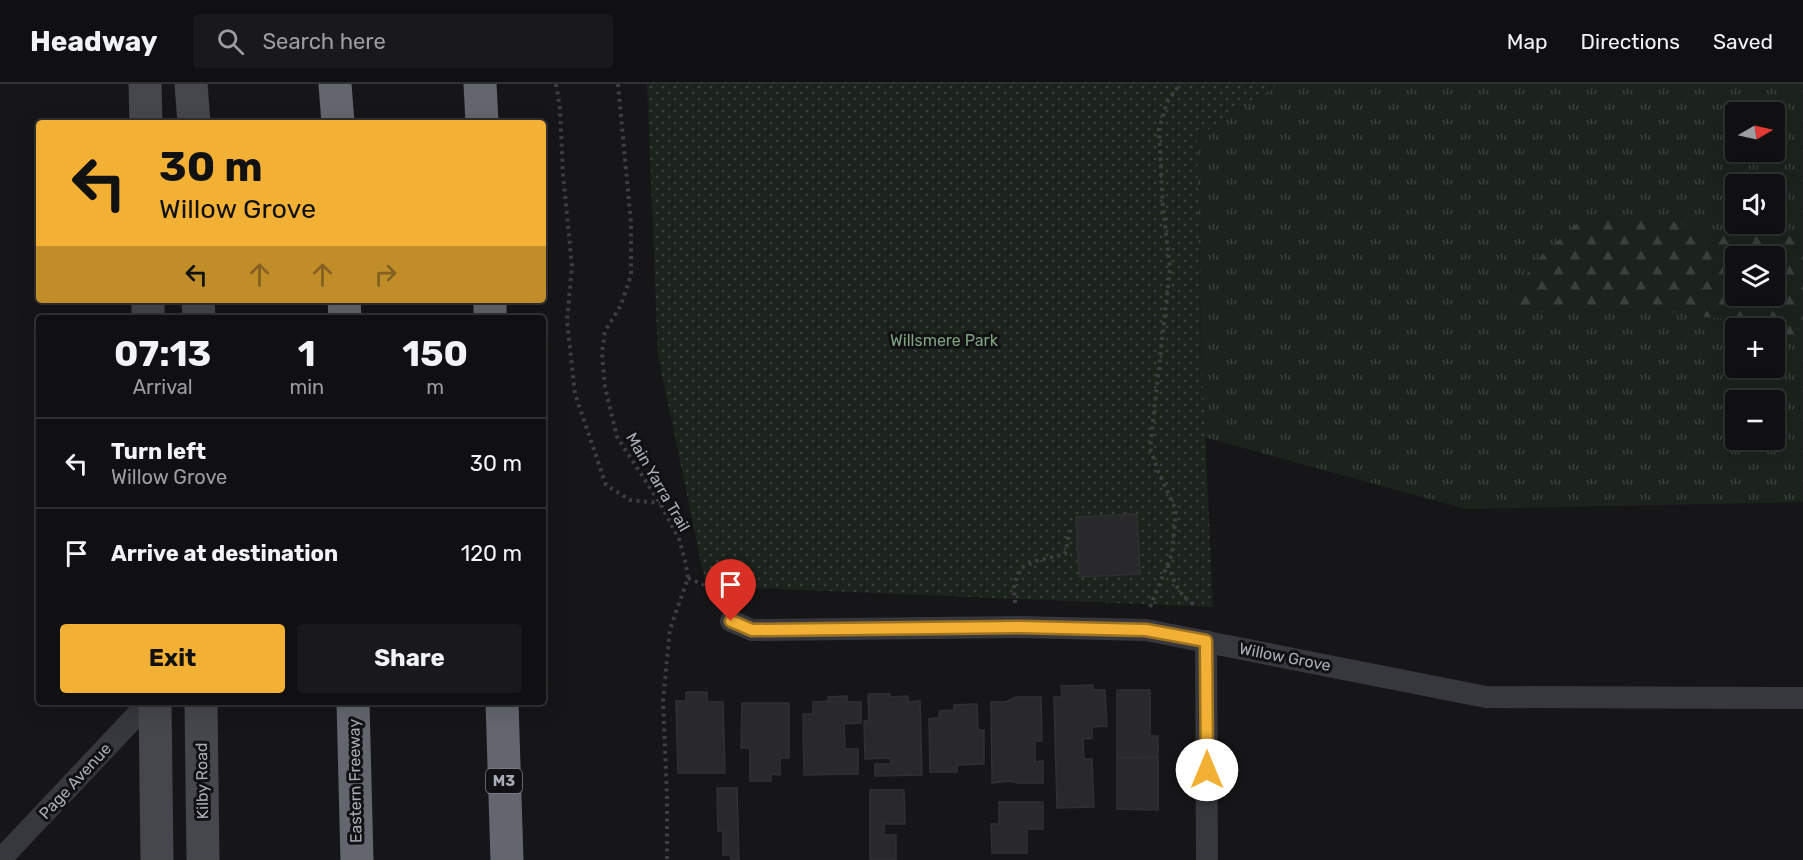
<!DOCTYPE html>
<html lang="en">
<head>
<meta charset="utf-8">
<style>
  body { margin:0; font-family:Rubik,sans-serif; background:#19191b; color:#f1f3f6; height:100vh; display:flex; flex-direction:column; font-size:22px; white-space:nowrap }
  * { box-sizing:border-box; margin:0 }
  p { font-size:20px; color:#9c9d9f }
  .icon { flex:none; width:33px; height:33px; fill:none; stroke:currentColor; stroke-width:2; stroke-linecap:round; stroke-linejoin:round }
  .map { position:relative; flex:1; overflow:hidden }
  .panel { position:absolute; left:36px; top:231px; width:510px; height:390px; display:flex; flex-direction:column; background:#101012; border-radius:6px; box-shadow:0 6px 24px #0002,0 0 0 2px #303032 }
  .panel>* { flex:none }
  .banner { position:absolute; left:36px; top:36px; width:510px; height:183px; border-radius:6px; box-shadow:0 6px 24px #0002,0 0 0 2px #303032; background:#f2b134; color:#111; overflow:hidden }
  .needle { width:39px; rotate:81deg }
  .controls { position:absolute; left:1725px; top:18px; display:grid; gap:12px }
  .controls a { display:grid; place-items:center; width:60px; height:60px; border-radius:6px; background:#101012; box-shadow:0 6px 24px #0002,0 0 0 2px #303032; font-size:30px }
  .pin { position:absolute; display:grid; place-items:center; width:51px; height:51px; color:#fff; margin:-62px -26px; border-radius:50% 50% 50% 0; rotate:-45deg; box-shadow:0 0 6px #0007 }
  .pin .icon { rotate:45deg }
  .me { position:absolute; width:66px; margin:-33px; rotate:0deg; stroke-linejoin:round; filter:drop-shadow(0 0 4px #0008) }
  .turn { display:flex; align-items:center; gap:21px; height:126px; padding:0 24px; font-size:27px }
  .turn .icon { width:78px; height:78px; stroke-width:2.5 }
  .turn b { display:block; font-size:42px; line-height:51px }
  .lanes { display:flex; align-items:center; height:57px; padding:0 24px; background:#0003; justify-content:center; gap:30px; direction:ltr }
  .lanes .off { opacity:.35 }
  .eta { display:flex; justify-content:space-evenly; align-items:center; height:102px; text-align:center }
  .eta b { font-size:36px; font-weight:700; line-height:42px }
  .button { display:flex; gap:12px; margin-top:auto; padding:12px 24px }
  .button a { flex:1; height:69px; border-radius:6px; background:#f2b134; color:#111; font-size:24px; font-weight:700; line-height:69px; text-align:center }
  .button a+a { background:#19191b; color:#f1f3f6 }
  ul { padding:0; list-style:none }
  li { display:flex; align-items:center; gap:18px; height:90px; padding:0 24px; border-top:2px solid #303032 }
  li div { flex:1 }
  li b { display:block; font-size:22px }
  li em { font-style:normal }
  header { display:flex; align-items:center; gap:36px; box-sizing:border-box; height:84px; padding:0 30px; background:#101012; border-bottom:2px solid #303032 }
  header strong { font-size:28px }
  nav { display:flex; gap:33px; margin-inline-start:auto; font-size:21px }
  .search { width:420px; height:54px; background:#19191b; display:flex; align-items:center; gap:15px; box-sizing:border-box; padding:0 21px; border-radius:6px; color:#9c9d9f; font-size:22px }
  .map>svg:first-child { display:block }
  .grass { fill:url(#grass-tufts); fill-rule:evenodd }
  .forest { fill:url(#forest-firs); fill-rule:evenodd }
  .park { fill:url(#park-dots) }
  .building { fill:#29292c; stroke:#303034; stroke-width:1.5 }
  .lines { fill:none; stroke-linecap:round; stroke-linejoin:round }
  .path { stroke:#3d3f44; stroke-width:4; stroke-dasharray:3 4.5; stroke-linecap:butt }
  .street { stroke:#37383d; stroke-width:22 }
  .secondary { stroke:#45474d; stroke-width:33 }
  .highway { stroke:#63666e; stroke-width:33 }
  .route-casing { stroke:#9d7322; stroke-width:15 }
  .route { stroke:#f2b134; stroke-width:10 }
  .labels { text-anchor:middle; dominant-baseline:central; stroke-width:6; stroke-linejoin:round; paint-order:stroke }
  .shield { fill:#111113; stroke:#7b7e86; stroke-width:1.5 }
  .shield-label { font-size:15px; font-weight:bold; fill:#a8adb8 }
  .park-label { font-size:16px; fill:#7fa381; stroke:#111113 }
  .street-label { font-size:16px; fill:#a8adb8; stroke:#111113 }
</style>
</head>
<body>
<header>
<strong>Headway</strong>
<div class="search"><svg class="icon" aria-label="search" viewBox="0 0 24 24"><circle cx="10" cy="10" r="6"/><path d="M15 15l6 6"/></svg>Search here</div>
<nav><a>Map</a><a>Directions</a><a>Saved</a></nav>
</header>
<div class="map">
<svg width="1803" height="776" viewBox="0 0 1803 776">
  <defs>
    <pattern id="grass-tufts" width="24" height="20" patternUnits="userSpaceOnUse" patternTransform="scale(1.5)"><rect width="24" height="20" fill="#1c231d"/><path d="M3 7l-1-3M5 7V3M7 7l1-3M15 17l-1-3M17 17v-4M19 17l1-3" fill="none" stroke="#3a403c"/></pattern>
    <pattern id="forest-firs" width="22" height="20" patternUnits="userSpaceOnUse" patternTransform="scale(1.5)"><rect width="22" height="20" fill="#1c231d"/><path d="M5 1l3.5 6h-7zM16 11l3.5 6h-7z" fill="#3a403c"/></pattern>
    <pattern id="park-dots" width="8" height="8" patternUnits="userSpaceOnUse" patternTransform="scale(1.5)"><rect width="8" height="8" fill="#1c231d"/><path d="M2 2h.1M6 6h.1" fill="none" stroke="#3a403c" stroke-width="1.8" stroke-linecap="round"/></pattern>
  </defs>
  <rect width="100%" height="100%" fill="#161618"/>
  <!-- grass -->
  <path class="grass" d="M1279,0H1803V418L1466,425L1204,353L1196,54ZM1736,28H1774V68H1736ZM1736,100H1774V140H1736ZM1736,172H1774V212H1736ZM1736,244H1774V284H1736ZM1736,316H1774V356H1736Z"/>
  <!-- forest -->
  <path class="forest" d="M1646,130L1708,148L1803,150V256L1775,248L1774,244H1764L1737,237L1642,224L1517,229L1513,208L1542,171L1583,134ZM1736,172H1774V212H1736Z"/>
  <!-- park -->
  <path class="park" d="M647,0H1279L1197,53L1201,259L1213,523L706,502L658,271Z"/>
  <!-- building -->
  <path class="building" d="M1137,430L1140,490L1079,493L1076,433Z
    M1093,601V606H1105L1107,642L1092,643V654L1083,655L1084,675H1092L1094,723L1057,724L1054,613H1062L1061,602Z
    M1117,606H1150V652H1158V673L1117,674Z
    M686,608H707V618H723L725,689H678L676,617H686Z
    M868,610H890V613L908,612V618L920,617L922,691L875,692V680H891L890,674L865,675L864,637L869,636Z
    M847,612V618H861V639L844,640L845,665H858V690L804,691L803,630H813V618L829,617L828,613Z
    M1016,613H1041L1042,657H1035V678L1043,677V699H1017L1011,697L992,699L991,618H1005Z
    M742,619H789V674H780V691L771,690V697H750V664H741Z
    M977,620L978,646H984V680L957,681V688H930L929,635L939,634V627L954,626V621Z
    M1158,673V726L1117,725V674Z
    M717,704H737L739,776H731L730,771H723V747H718Z
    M870,706H904L905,740H884V751H896V776H870Z
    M999,718H1043V745H1027V769H992L991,740H999Z"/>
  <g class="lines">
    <!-- path -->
    <path class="path" d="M556,0L560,25L563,90L572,182L567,237L575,310L606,401L630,416L660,419
      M618,0L631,139V191L621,221L605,247L602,269L605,303L617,353L660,419L679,455L685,476L688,494L670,545L663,617L667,713V776
      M1168,481C1174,498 1180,514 1197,522
      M688,494L704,501L720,518
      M1015,519L1014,500L1021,484L1036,477L1065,470L1070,446
      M1150,523L1172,470L1176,426L1158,387L1150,364L1170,184L1163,124L1159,46L1167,18L1180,0"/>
    <!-- street -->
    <path class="street" d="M731,537L752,546L1020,543L1146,546L1486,613L1803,614
      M1206,557L1207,776
      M0,776L149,618"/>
    <!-- secondary -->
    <path class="secondary" d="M145,0L146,39
      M191,0L194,39
      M148,216V234
      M198,216L199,234
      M155,618L157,776
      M201,618L203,776"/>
    <!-- highway -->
    <path class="highway" d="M335,0L338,39
      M480,0L482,39
      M344,216L345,234
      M490,216V234
      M353,618L357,776
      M502,618L507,776"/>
  </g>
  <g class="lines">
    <!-- route casing -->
    <g class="route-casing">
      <path id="route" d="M731,537L752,546L1020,543L1146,546L1206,557L1207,686"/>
    </g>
    <!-- route -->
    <use href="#route" class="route"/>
  </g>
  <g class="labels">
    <!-- shield labels -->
    <rect class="shield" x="486" y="685" width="36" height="24" rx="4.5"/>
    <g class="shield-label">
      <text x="504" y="697">M3</text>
    </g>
    <!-- park labels -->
    <g class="park-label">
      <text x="944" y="256">Willsmere Park</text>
    </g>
    <!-- street labels -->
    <g class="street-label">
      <text transform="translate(658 398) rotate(60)">Main Yarra Trail</text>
      <text transform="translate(1285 573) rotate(11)">Willow Grove</text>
      <text transform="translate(75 697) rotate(-47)">Page Avenue</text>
      <text transform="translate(202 697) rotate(-91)">Kilby Road</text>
      <text transform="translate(355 697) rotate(-91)">Eastern Freeway</text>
    </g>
  </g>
</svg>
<div class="controls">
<a><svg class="needle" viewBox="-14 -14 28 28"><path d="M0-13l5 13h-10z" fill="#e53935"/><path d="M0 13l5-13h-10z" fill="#9c9d9f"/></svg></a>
<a><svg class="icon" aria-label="sound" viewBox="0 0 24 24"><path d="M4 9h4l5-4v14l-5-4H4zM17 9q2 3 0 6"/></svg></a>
<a><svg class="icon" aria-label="layers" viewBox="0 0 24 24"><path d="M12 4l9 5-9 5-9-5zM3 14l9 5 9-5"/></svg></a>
<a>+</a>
<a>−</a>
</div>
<div class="pin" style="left:731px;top:537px;background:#d93025"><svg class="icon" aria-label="arrive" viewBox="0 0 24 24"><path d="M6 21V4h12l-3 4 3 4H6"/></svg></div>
<svg class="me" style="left:1207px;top:686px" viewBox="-20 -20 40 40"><circle r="19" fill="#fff"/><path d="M0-13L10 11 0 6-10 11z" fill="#f2b134"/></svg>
<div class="banner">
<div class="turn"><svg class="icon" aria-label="left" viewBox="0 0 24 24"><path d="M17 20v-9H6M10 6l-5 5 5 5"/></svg><div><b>30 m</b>Willow Grove</div></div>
<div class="lanes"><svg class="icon" aria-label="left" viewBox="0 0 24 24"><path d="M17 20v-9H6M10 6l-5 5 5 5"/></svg><svg class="icon off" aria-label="ahead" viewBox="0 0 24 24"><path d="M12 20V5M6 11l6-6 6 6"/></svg><svg class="icon off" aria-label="ahead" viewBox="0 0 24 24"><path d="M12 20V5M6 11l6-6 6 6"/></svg><svg class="icon off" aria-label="right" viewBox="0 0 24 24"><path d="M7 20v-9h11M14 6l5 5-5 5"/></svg></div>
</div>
<section class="panel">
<div class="eta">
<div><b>07:13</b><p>Arrival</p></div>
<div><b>1</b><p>min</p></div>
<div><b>150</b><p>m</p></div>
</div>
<ul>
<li><svg class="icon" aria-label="left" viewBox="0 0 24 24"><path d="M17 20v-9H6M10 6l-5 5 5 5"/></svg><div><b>Turn left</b><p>Willow Grove</p></div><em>30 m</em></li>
<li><svg class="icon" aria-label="arrive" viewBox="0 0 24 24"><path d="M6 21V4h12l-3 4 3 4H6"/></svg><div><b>Arrive at destination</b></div><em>120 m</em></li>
</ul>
<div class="button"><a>Exit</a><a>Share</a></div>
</section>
</div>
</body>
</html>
